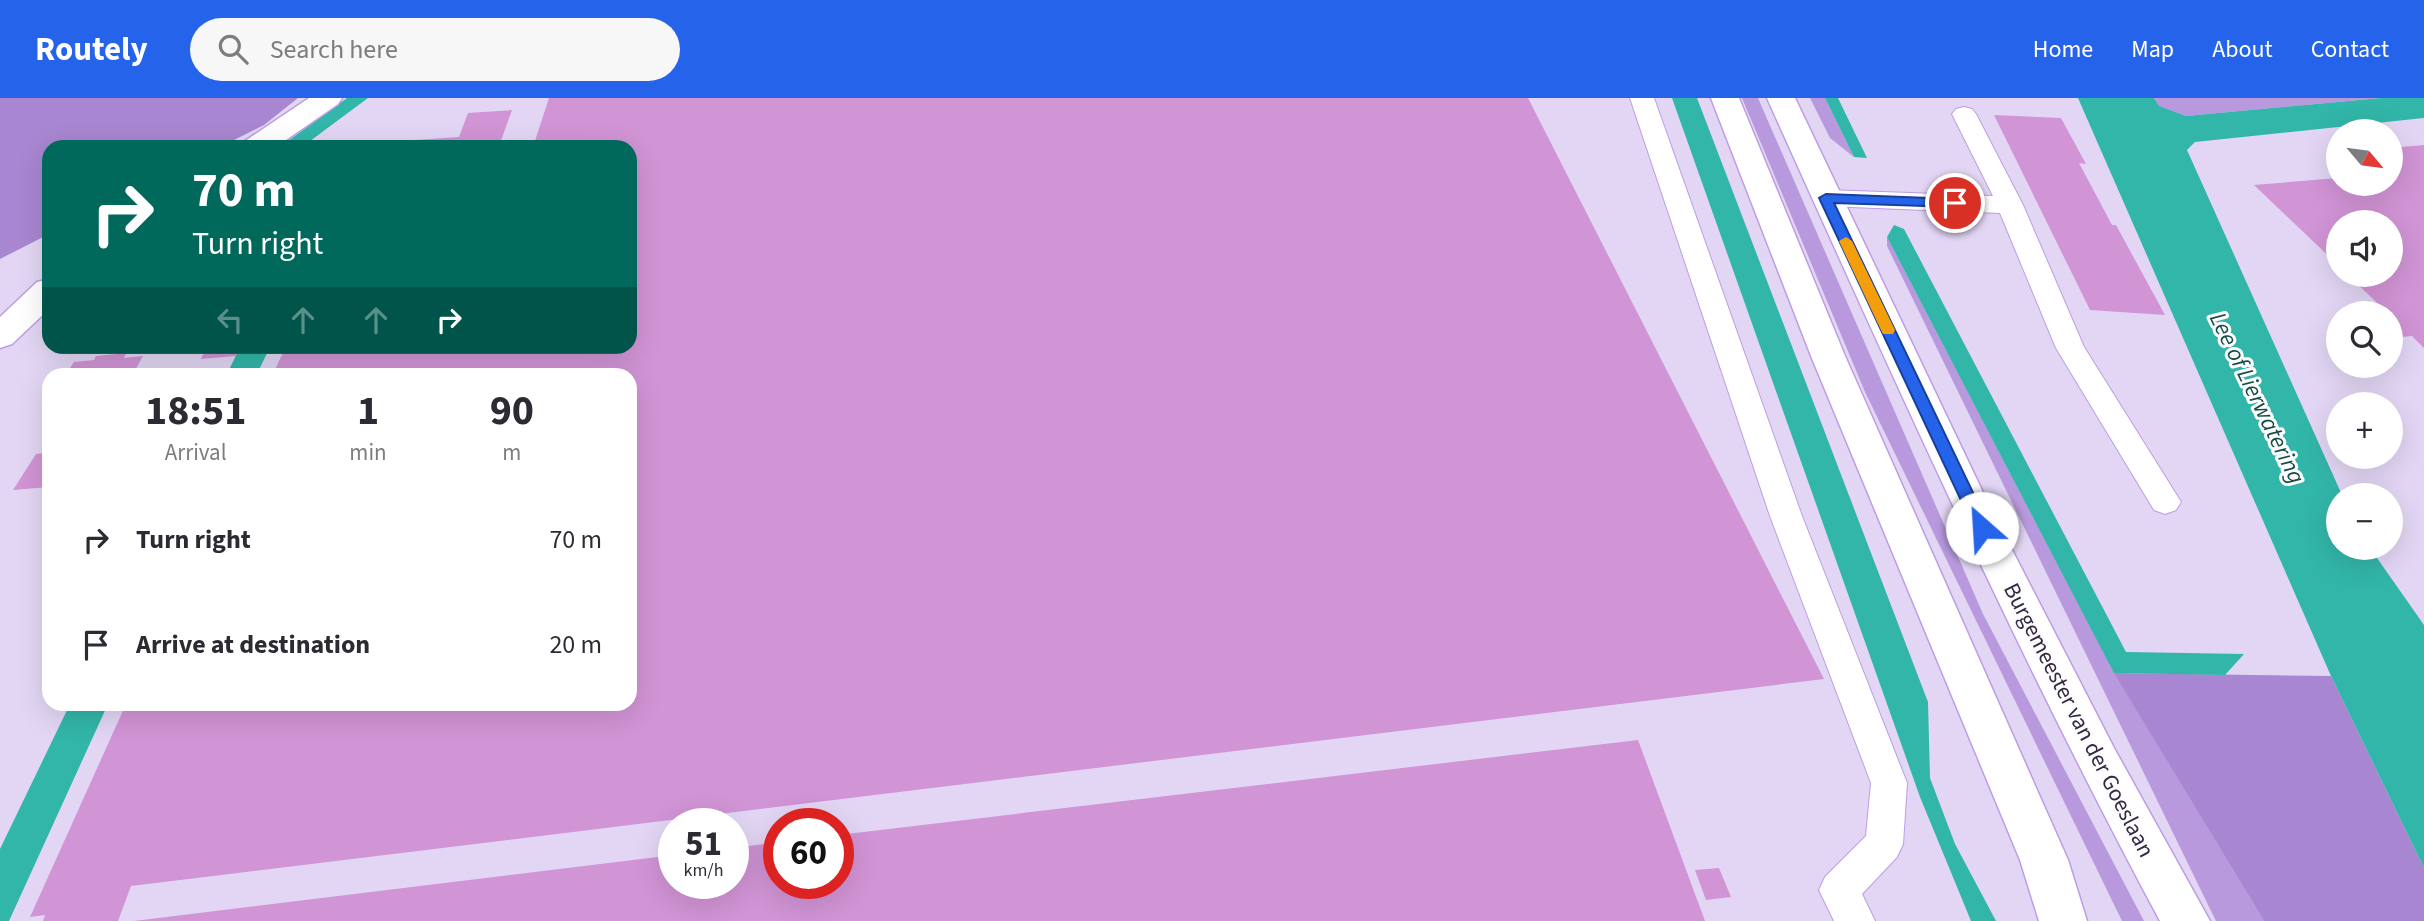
<!DOCTYPE html>
<html lang="en">
<head>
<meta charset="utf-8">
<style>
  body { margin:0; font-family:"Source Sans 3",sans-serif; background:#f7f7f7; color:#2b2b33; height:100vh; display:flex; flex-direction:column; font-size:26px; white-space:nowrap }
  * { box-sizing:border-box; margin:0 }
  p { font-size:23px; color:#7c7c81 }
  .icon { flex:none; width:38px; height:38px; fill:none; stroke:currentColor; stroke-width:2; stroke-linecap:round; stroke-linejoin:round }
  .map { position:relative; flex:1; overflow:hidden }
  .details { position:absolute; left:42px; top:270px; width:595px; height:343px; display:flex; flex-direction:column; background:#fff; border-radius:21px; box-shadow:0 7px 28px #0002 }
  .details>* { flex:none }
  .hud { position:absolute; left:42px; top:42px; width:595px; height:214px; border-radius:21px; box-shadow:0 7px 28px #0002; background:#00695c; color:#fff; overflow:hidden }
  .needle { width:46px; rotate:119deg }
  .tools { position:absolute; left:2326px; top:21px; display:grid; gap:14px }
  .tools a { display:grid; place-items:center; width:77px; height:77px; border-radius:50%; background:#fff; box-shadow:0 7px 28px #0002; font-size:35px }
  .speed { position:absolute; left:658px; top:710px; display:flex; gap:14px; font-size:35px; font-weight:700; text-align:center }
  .speed>* { display:grid; place-content:center; width:91px; height:91px; border-radius:50%; background:#fff; box-shadow:0 7px 28px #0002; line-height:1 }
  .speed small { font-size:18px; font-weight:400 }
  .speed .limit { border:10px solid #d22; background:#fff; color:#111 }
  .pin { position:absolute; display:grid; place-items:center; width:60px; height:60px; color:#fff; margin:-30px; border:4px solid #fff; border-radius:50%; box-shadow:0 2px 7px #0007 }
  .me { position:absolute; width:77px; margin:-38px; rotate:334deg; stroke-linejoin:round; filter:drop-shadow(0 0 5px #0008) }
  .turn { display:flex; align-items:center; gap:24px; height:147px; padding:0 35px; font-size:32px }
  .turn .icon { width:91px; height:91px; stroke-width:2.5 }
  .turn b { display:block; font-size:49px; line-height:60px }
  .lanes { display:flex; align-items:center; height:66px; padding:0 35px; background:#0003; justify-content:center; gap:35px; direction:ltr }
  .lanes .off { opacity:.35 }
  .eta { display:flex; justify-content:space-evenly; align-items:center; height:119px; text-align:center }
  .eta b { font-size:42px; font-weight:700; line-height:49px }
  ul { padding:0; list-style:none }
  li { display:flex; align-items:center; gap:21px; height:105px; padding:0 35px }
  li div { flex:1 }
  li b { display:block; font-size:26px }
  li em { font-style:normal }
  header { display:flex; align-items:center; gap:42px; box-sizing:border-box; height:98px; padding:0 35px; background:#2563eb; color:#fff }
  header strong { font-size:33px }
  nav { display:flex; gap:38px; margin-inline-start:auto; font-size:24px }
  .search { width:490px; height:63px; background:#f7f7f7; display:flex; align-items:center; gap:18px; box-sizing:border-box; padding:0 24px; border-radius:38px; color:#7c7c81; font-size:26px }
  .map>svg:first-child { display:block }
  .green { fill:#b899de }
  .forest { fill:#a886d1 }
  .water { fill:#32b6a9 }
  .building { fill:#d194d5 }
  .lines { fill:none; stroke-linecap:round; stroke-linejoin:round }
  .lane-casing { stroke:#bd9de5; stroke-width:2 }
  .street-casing { stroke:#bd9de5; stroke-width:3 }
  .primary-casing { stroke:#bd9de5; stroke-width:3 }
  .lane { fill:#fff; fill-rule:evenodd }
  .street { fill:#fff; fill-rule:evenodd }
  .primary { fill:#fff; fill-rule:evenodd }
  .route { fill:#2563eb; stroke:#184099; stroke-width:2 }
  .slow { fill:#f59e0b }
  .labels { text-anchor:middle; dominant-baseline:central; stroke-width:6; stroke-linejoin:round; paint-order:stroke }
  .street-label { font-size:23px; fill:#352844; stroke:#fdfdfd }
  .water-label { font-size:24px; font-style:italic; fill:#164c46; stroke:#fdfdfd }
</style>
</head>
<body>
<header>
<strong>Routely</strong>
<div class="search"><svg class="icon" aria-label="search" viewBox="0 0 24 24"><circle cx="10" cy="10" r="6"/><path d="M15 15l6 6"/></svg>Search here</div>
<nav><a>Home</a><a>Map</a><a>About</a><a>Contact</a></nav>
</header>
<div class="map">
<svg width="2424" height="823" viewBox="0 0 2424 823">
  <rect width="100%" height="100%" fill="#e2d6f4"/>
  <!-- green -->
  <path class="green" d="M1742,0H1758L1983,516L2144,823H2122L1865,294Z
    M1810,0H1825L1854,59L1830,40Z
    M2154,0H2381L2186,18L2158,8Z
    M1887,139L2114,574L2264,823H2216L2214,819L1887,148Z"/>
  <!-- forest -->
  <path class="forest" d="M0,0H298L264,27L220,49H49V136L0,161Z
    M2114,575L2331,578L2424,770V823H2264Z"/>
  <!-- water -->
  <path class="water" d="M347,0H368L302,49H280Z
    M1672,0H1697L1928,604L1930,680L1955,746L1996,823H1971L1920,699Z
    M1825,0H1838L1867,60L1854,59Z
    M2078,0H2154L2159,8L2186,18L2381,0H2424V20L2195,44L2187,52L2342,397H2338V450H2370L2424,527V770L2331,578Z
    M1894,127L1904,131L2126,554L2244,556L2225,577L2114,575L1887,139Z
    M240,249H270L257,276H227Z
    M70,606H108L9,823H0V751Z"/>
  <!-- building -->
  <path class="building" d="M549,0H1528L1824,581L131,788L118,823H43L45,817L30,819L126,606H630V276H273L286,248H630V49H533Z
    M512,12L499,48L413,49L415,42L459,39L468,15Z
    M1994,17L2061,20L2086,66L2079,65L2112,127H2116L2165,217L2090,212Z
    M2424,47V250L2412,238L2390,240V224L2396,223L2348,177H2390V124H2338V167L2254,87L2338,80V86H2390V50Z
    M207,248H241L236,258L201,261Z
    M126,255L124,260L143,258L133,276H66L74,264L94,262L96,258Z
    M49,354V389L13,392L36,356Z
    M1638,642L1705,823H134L674,757V786H733V750L779,744V786H838V737Z
    M1719,770L1731,799L1706,802L1695,772Z"/>
  <g class="lines">
    <!-- lane casing -->
    <g class="lane-casing">
      <path id="lane" d="M1630,0H1654L1802,418L1907,685L1903,746L1897,759L1862,796L1875,823H1834L1819,792L1825,779L1866,738L1871,685L1770,418Z
        M1964,9L1972,11L1976,16L2023,107L2084,249L2181,404L2176,412L2165,416L2154,412L2056,250L2000,115L1826,108L1817,106L1813,100L1817,94L1826,92L1993,98L1952,16L1956,11Z"/>
    </g>
    <!-- street casing -->
    <g class="street-casing">
      <path id="street" d="M309,0H342L338,6L276,49H241L245,43Z
        M1711,0H1739L1845,258L2068,762L2087,823H2039L2020,762L1811,258Z
        M49,181V211L12,246L0,250V219L37,184Z"/>
    </g>
    <!-- primary casing -->
    <g class="primary-casing">
      <path id="primary" d="M1767,0H1795L1989,407L2114,650L2210,823H2160C2016,555 1892,277 1767,0Z"/>
    </g>
    <!-- lane -->
    <use href="#lane" class="lane"/>
    <!-- street -->
    <use href="#street" class="street"/>
    <!-- primary -->
    <use href="#primary" class="primary"/>
  </g>
  <!-- route -->
  <path class="route" d="M1826,96L1955,101L1961,105L1955,109L1834,105L1990,430L1987,435L1982,437L1974,430L1819,100Z"/>
  <!-- slow -->
  <path class="slow" d="M1846,139L1852,143L1895,232L1893,236H1883L1881,232L1839,143Z"/>
  <g class="labels">
    <!-- street labels -->
    <g class="street-label">
      <text transform="translate(2079 622) rotate(63)">Burgemeester van der Goeslaan</text>
    </g>
    <!-- water labels -->
    <g class="water-label">
      <text transform="translate(2257 300) rotate(64)">Lee of Lierwatering</text>
    </g>
  </g>
</svg>
<div class="tools">
<a><svg class="needle" viewBox="-14 -14 28 28"><path d="M0-13l5 13h-10z" fill="#e53935"/><path d="M0 13l5-13h-10z" fill="#7c7c81"/></svg></a>
<a><svg class="icon" aria-label="sound" viewBox="0 0 24 24"><path d="M4 9h4l5-4v14l-5-4H4zM17 9q2 3 0 6"/></svg></a>
<a><svg class="icon" aria-label="search" viewBox="0 0 24 24"><circle cx="10" cy="10" r="6"/><path d="M15 15l6 6"/></svg></a>
<a>+</a>
<a>−</a>
</div>
<div class="speed"><div>51<small>km/h</small></div><div class="limit">60</div></div>
<div class="pin" style="left:1955px;top:105px;background:#d93025"><svg class="icon" aria-label="arrive" viewBox="0 0 24 24"><path d="M6 21V4h12l-3 4 3 4H6"/></svg></div>
<svg class="me" style="left:1982px;top:430px" viewBox="-20 -20 40 40"><circle r="19" fill="#fff"/><path d="M0-13L10 11 0 6-10 11z" fill="#2563eb"/></svg>
<div class="hud">
<div class="turn"><svg class="icon" aria-label="right" viewBox="0 0 24 24"><path d="M7 20v-9h11M14 6l5 5-5 5"/></svg><div><b>70 m</b>Turn right</div></div>
<div class="lanes"><svg class="icon off" aria-label="left" viewBox="0 0 24 24"><path d="M17 20v-9H6M10 6l-5 5 5 5"/></svg><svg class="icon off" aria-label="ahead" viewBox="0 0 24 24"><path d="M12 20V5M6 11l6-6 6 6"/></svg><svg class="icon off" aria-label="ahead" viewBox="0 0 24 24"><path d="M12 20V5M6 11l6-6 6 6"/></svg><svg class="icon" aria-label="right" viewBox="0 0 24 24"><path d="M7 20v-9h11M14 6l5 5-5 5"/></svg></div>
</div>
<section class="details">
<div class="eta">
<div><b>18:51</b><p>Arrival</p></div>
<div><b>1</b><p>min</p></div>
<div><b>90</b><p>m</p></div>
</div>
<ul>
<li><svg class="icon" aria-label="right" viewBox="0 0 24 24"><path d="M7 20v-9h11M14 6l5 5-5 5"/></svg><div><b>Turn right</b></div><em>70 m</em></li>
<li><svg class="icon" aria-label="arrive" viewBox="0 0 24 24"><path d="M6 21V4h12l-3 4 3 4H6"/></svg><div><b>Arrive at destination</b></div><em>20 m</em></li>
</ul>
</section>
</div>
</body>
</html>
